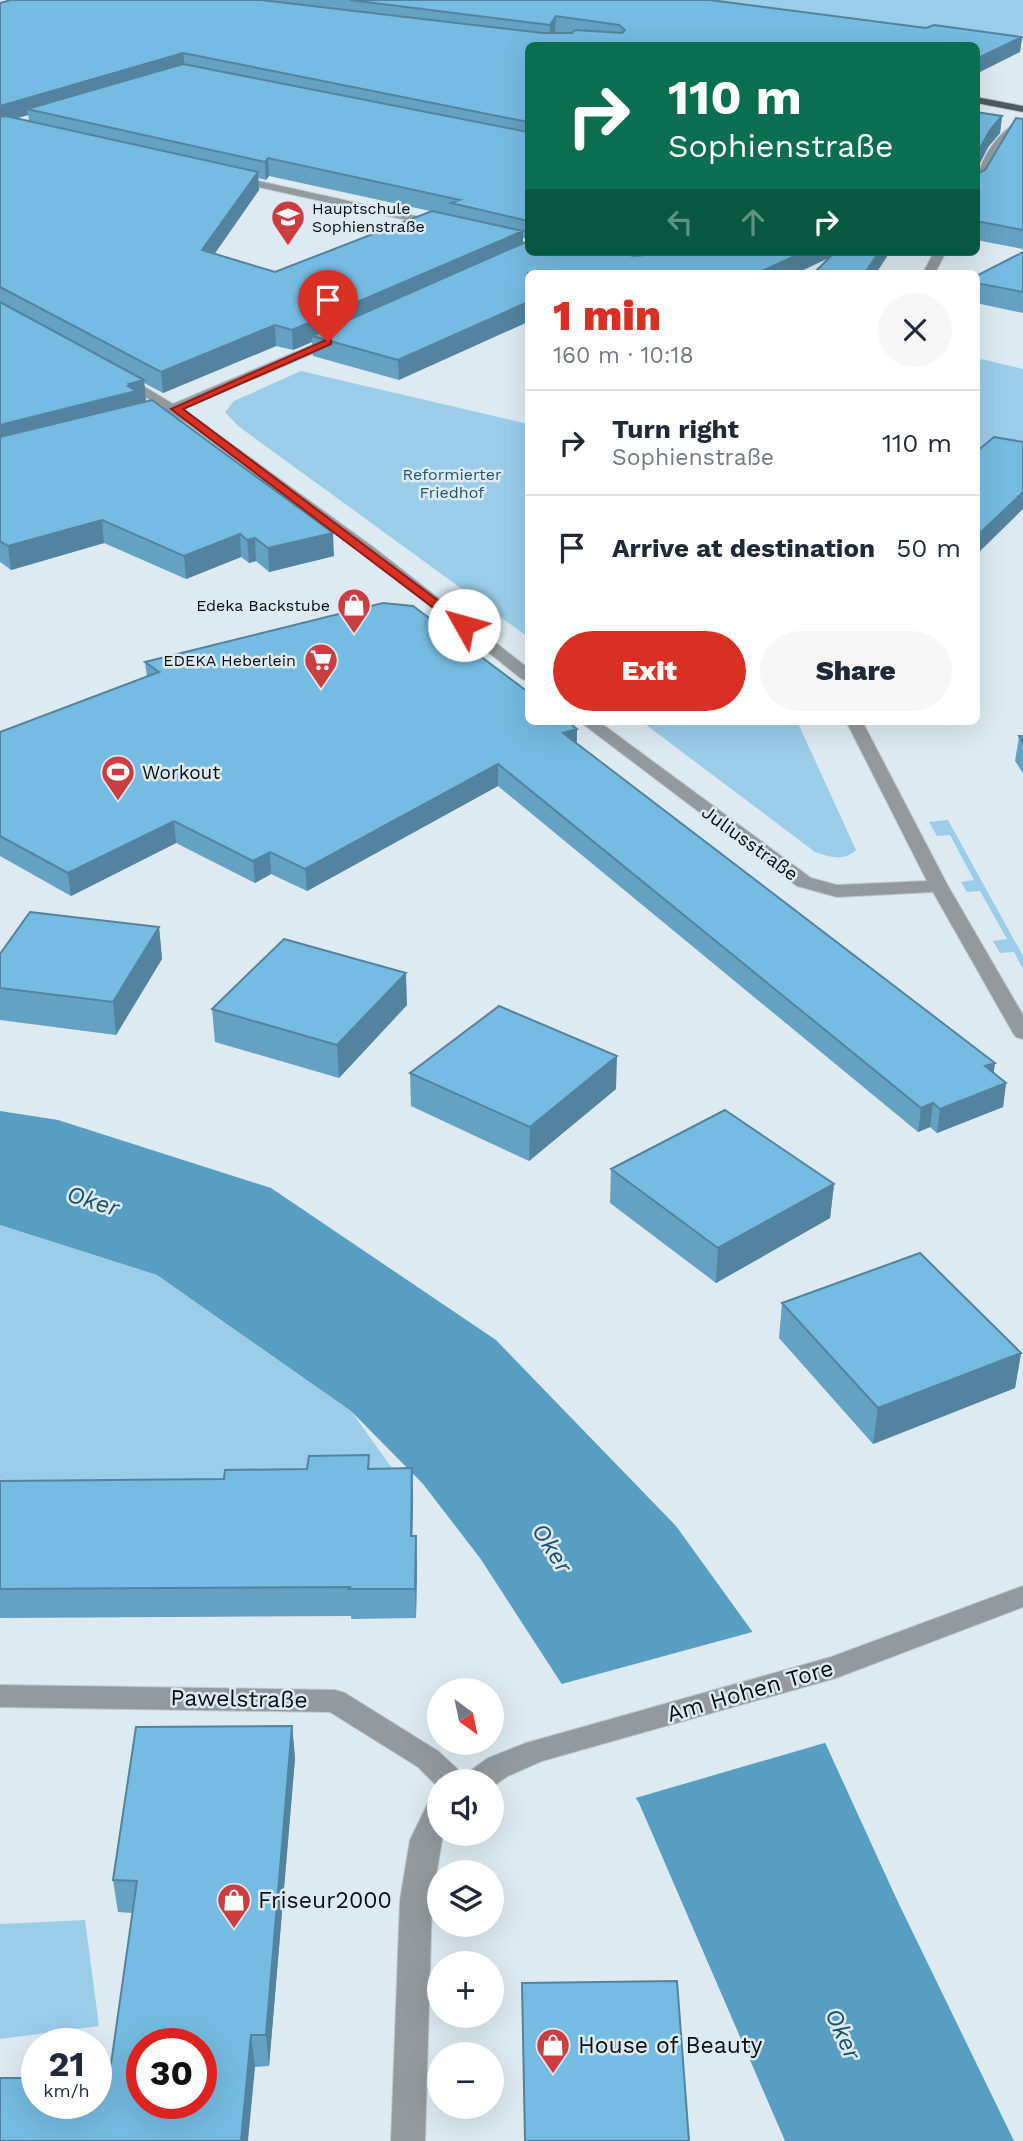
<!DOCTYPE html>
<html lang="en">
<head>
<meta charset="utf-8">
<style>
  body { margin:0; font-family:"Work Sans",sans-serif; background:#f6f6f7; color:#1f2937; height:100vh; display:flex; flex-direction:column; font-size:26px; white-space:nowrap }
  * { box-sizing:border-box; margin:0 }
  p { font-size:23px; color:#747a83 }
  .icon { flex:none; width:38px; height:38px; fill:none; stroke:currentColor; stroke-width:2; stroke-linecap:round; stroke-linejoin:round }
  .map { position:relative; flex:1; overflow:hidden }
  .sheet { position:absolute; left:525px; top:270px; width:455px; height:455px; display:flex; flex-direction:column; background:#fff; border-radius:10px; box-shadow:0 7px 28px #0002 }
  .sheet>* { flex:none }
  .guide { position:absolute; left:525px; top:42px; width:455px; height:214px; border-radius:10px; box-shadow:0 7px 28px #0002; background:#0b6e4f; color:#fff; overflow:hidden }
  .needle { width:46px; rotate:147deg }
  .buttons { position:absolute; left:427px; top:1678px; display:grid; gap:14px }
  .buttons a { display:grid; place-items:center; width:77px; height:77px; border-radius:50%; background:#fff; box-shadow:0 7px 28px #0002; font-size:35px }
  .speed { position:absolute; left:21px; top:2028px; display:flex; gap:14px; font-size:35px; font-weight:700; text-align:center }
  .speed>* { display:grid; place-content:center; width:91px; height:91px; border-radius:50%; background:#fff; box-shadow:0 7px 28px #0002; line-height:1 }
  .speed small { font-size:18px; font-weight:400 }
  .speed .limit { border:10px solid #d22; background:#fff; color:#111 }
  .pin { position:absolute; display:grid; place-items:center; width:60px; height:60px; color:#fff; margin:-72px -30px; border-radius:50% 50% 50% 0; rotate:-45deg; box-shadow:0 0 7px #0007 }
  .pin .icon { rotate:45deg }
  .me { position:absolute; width:77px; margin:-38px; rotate:308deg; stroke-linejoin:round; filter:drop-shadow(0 0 5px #0008) }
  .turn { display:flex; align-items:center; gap:24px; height:147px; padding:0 28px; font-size:32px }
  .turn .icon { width:91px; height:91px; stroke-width:2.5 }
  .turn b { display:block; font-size:49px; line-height:60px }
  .lanes { display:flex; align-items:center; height:66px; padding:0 28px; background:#0003; justify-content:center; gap:35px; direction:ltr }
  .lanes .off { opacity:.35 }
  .round { display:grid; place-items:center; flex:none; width:74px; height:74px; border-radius:37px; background:#f6f6f7 }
  .overview { display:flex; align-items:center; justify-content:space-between; height:119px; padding:0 28px }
  h1 { font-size:42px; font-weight:800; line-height:52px; color:#d93025 }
  .button { display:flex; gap:14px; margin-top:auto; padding:14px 28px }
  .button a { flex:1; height:80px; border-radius:42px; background:#d93025; color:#fff; font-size:28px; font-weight:800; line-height:80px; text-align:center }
  .button a+a { background:#f6f6f7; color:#1f2937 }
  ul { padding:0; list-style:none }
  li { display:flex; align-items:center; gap:21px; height:105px; padding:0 28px; border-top:2px solid #e0e1e3 }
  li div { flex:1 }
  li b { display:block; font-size:26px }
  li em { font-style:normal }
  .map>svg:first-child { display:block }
  .green { fill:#9bcde9 }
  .water { fill:#589dc2 }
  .pier { fill:#ddeaf2 }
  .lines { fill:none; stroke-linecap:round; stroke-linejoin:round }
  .minor-casing { stroke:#bbc7ce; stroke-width:2 }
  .major-casing { stroke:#bbc7ce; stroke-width:2 }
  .minor { fill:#94999d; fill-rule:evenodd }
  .major { fill:#4f595f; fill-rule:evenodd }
  .wall { fill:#65a1c2; fill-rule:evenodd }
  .shaded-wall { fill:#53839e }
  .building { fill:#76bbe1; stroke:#53839e; stroke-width:2; fill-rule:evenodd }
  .route { fill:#d93025; stroke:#8d1f18; stroke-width:2 }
  .labels { text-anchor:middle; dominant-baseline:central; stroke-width:5; stroke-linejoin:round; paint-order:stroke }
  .far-poi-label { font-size:16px; fill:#0a0e11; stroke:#ddeaf2; text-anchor:end }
  .far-park-label { font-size:16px; fill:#225872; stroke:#ddeaf2 }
  .poi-label { font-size:19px; fill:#0a0e11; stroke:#ddeaf2; text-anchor:start }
  .street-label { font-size:19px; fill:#0a0e11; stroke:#ddeaf2 }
  .near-street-label { font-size:23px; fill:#0a0e11; stroke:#ddeaf2 }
  .near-poi-label { font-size:23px; fill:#0a0e11; stroke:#ddeaf2; text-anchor:start }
  .near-water-label { font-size:24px; font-style:italic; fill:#1c526c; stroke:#ddeaf2 }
</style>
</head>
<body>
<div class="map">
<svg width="1023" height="2141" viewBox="0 0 1023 2141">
  <rect width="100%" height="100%" fill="#ddeaf2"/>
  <!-- green -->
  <path class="green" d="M655,0H1023V34L1015,49Z
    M977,358L1023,369V455L977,446Z
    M301,371L528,424V637L238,426L225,412L234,401Z
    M641,721H797L856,850C844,862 830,857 815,852Z
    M948,820L1023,956V969L1014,952L1000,953L993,941L1007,939L980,891L967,892L961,882L974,880L950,835L937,836L929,822Z
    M0,1225L157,1275L351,1411L402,1482L0,1485Z
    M85,1920L99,2026L0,2039V1924Z"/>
  <!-- water -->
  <path class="water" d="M0,1111L58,1120L271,1188L496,1340L676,1526L812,1714L897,1900L1014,2141H785L639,1803L480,1558L423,1484L351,1411L157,1275L0,1225Z"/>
  <!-- pier -->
  <path class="pier" d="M756,1631L815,1712L828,1742L632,1799L558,1685Z"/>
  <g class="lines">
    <!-- minor casing -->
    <g class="minor-casing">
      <path id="minor" d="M1023,119V126L1010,135L981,186L976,189C976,163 999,129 1023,119Z
        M231,175L438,221L443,224L438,227L227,180L226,178Z
        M934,252H946L935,273H923Z
        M338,334L342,335V341L183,409L373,547L528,668V681L522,679L363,553L188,424L172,414L160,415L158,412L163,408L115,378L121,374L125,375L173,404Z
        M579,721H598L811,878L837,885L927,881L846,721H862L948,886L1023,1015V1039L1016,1037L1013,1033L933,892L837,897L797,886Z
        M1023,1586V1607L836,1678L542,1761L508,1776L492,1787V1782H439V1788L418,1767L330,1712L0,1707V1685L335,1690L345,1693L438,1751L464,1775L488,1758L526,1743L831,1657Z
        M439,1799V1834H443L432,1900L425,2141H391L400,1900L410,1840L428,1803Z"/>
    </g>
    <!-- major casing -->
    <g class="major-casing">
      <path id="major" d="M976,97L1023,106V112L976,103Z"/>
    </g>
    <!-- minor -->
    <use href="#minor" class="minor"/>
    <!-- major -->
    <use href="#major" class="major"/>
  </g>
  <!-- wall -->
  <path class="wall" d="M11,0H710L926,28L1022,37L1020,52L528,46V239L523,238V244L528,252H890L876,273H814L830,257L797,273H528L399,380L313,356L312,342L293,350L276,346L163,393L144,383L146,401L138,403V404L334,556L269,572L256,561L249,563L241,557L186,579L104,543L11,570L0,562V3ZM28,115L29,121L17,118ZM269,176L430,211L275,272L215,253L259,190L258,178L266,180Z
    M976,112L1002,116L1000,133L988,147L978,167L977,173V174L985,170L1023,119V249L976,240Z
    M1023,252V313L976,303V276Z
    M145,662L577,729V743L1006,1083L1003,1107L937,1133L930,1127L918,1132L498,786L307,891L271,874L255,883L176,843L71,896L0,856V732L147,677Z
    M1019,736H1023V773L1015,761Z
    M159,927L162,959L116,1035L0,1020V988Z
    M407,1005L339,1078L215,1042L212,1009Z
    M410,1073L616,1089L529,1161L411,1106Z
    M611,1169L834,1184L830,1218L716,1283L610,1203Z
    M782,1303L1021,1353L1015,1388L873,1444L779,1338Z
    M370,1469L413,1497L412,1536L417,1565L416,1618L351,1619V1616L0,1618V1481L224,1479Z
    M292,1726L295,1758L269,2066L255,2067L132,1913L118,1912L113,1880Z"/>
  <!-- shaded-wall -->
  <path class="shaded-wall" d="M556,16L555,31L550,41V25Z
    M1022,37L1020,52L976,74V59Z
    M183,53L185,68L27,109L28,115L0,123V106Z
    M1002,116L1000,133L988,147L978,167L976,173V165L979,150L990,130Z
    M268,158L269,176L266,180L265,162Z
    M258,172L259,190L204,269L202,250Z
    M523,231V249L312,336V342L293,350L292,330Z
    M803,252H841L797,273H758Z
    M879,252H890L876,273H865Z
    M528,302V322L399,380L398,360Z
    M275,325L276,346L163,393L161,372Z
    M144,380L146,401L138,403V412L0,447V425Z
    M1023,492V509L976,555V537Z
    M102,520L104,543L11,570L8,546Z
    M333,533L334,556L269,572L268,548Z
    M240,534L241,557L186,579L184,556Z
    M255,538L256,561L249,563L247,540Z
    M577,729L576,750L563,733Z
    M498,764V786L307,891L305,869Z
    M174,821L176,843L71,896L68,873Z
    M270,852L271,874L255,883L253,861Z
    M159,927L162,959L116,1035L113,1002Z
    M406,973L407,1005L339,1078L337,1045Z
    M617,1056L616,1089L529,1161L530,1127Z
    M995,1063L992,1086L985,1066Z
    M1006,1083L1003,1107L937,1133L940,1109Z
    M933,1103L930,1127L918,1132L921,1108Z
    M834,1184L830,1218L716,1283L718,1248Z
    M1021,1353L1015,1388L873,1444L878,1408Z
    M412,1468L413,1497L412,1565L411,1536Z
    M416,1536L417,1565L416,1618L415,1589Z
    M292,1726L295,1758L269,2066L266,2035Z
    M251,2035L255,2067L248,2141H241Z"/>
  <!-- building -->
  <path class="building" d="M11,0H261L543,33H572L575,30L622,33L625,30L619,25L556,16L550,25L350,0H710L926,28L934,25L1022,37L976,59V46H528V122L183,53L0,106V3Z
    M183,64L528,132V221L451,203L460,200L268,158L265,162L27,109Z
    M976,112L1002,116L990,130L979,150L976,165Z
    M6,116L258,172L202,250L275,272L432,211L523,231L292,330L275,325L161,372L0,287V117Z
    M1016,118L1023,119V230L976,221V172L977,174L985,170Z
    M528,241V252H617L634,256L658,254L657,252H803L758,273H528V302L398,360L312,336Z
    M835,252H879L865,273H814Z
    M1023,252V292L976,283V276Z
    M0,302L144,380L129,384L131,385L128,386L136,391L0,425Z
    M152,400L333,533L268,548L255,538L247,540L240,534L184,556L102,520L8,546L0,541V437Z
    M994,437L1023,442V492L976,537V452Z
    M383,603L413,606L528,692V721H567L577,729L563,733L995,1063L985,1066L1006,1083L940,1109L933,1103L921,1108L498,764L305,869L270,852L253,861L174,821L68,873L0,836V732L159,672L145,662Z
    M1019,736H1023V743Z
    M30,912L159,927L113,1002L0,988V954Z
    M284,939L406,973L337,1045L212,1009Z
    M499,1006L617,1056L530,1127L410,1073Z
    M725,1110L834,1184L718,1248L611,1169Z
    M920,1253L1021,1353L878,1408L782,1303Z
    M369,1455L368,1469L412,1468L411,1536H416L415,1589H349L350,1587L0,1589V1481L224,1479L225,1470L307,1469L309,1456Z
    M292,1726L266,2035H251L241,2141H0V2078H37V2104H96V2078H109L137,1881L113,1880L136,1727ZM142,2044H201V2104H142Z
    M677,1981L689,2141H525L522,1983Z"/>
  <!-- route -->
  <path class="route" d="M328,339L331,340V344L183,409L468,623V628H460L171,409Z"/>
  <!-- icons -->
  <defs>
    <g id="school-pin" transform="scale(1.75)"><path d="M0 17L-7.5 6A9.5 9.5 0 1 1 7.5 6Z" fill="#cc3d41" stroke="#ddeaf2"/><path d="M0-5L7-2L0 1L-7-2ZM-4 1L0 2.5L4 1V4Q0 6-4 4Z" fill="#fff"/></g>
    <g id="shop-pin" transform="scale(1.75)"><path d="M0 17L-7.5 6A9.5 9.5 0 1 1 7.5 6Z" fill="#cc3d41" stroke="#ddeaf2"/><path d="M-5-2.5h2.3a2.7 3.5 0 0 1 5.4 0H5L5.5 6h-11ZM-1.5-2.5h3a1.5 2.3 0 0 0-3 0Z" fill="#fff"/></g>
    <g id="supermarket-pin" transform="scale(1.75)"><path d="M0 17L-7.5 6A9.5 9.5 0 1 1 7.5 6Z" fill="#cc3d41" stroke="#ddeaf2"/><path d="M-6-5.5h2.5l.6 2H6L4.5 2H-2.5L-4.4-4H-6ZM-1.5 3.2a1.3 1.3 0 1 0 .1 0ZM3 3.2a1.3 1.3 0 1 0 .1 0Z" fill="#fff"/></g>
    <g id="stadium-pin" transform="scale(1.75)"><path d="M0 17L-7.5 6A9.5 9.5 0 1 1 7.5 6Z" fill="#cc3d41" stroke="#ddeaf2"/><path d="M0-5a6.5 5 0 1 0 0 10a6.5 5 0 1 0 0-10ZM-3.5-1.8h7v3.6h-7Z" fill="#fff"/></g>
  </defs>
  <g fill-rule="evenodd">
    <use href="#school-pin" x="288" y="217"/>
    <use href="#shop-pin" x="354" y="605"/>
    <use href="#supermarket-pin" x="321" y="660"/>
    <use href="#stadium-pin" x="118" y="772"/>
    <use href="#shop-pin" x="234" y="1900"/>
    <use href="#shop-pin" x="553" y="2045"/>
  </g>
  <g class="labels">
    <!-- far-poi labels -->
    <g class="far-poi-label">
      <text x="312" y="208" text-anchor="start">Hauptschule<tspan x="312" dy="18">Sophienstraße</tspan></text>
      <text x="330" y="605">Edeka Backstube</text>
      <text x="296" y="660">EDEKA Heberlein</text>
    </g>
    <!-- far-park labels -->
    <g class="far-park-label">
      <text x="452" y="474">Reformierter<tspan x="452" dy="18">Friedhof</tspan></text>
    </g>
    <!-- poi labels -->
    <g class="poi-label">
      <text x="142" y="772">Workout</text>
    </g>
    <!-- street labels -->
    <g class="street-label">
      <text transform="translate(750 843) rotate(36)">Juliusstraße</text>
    </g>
    <!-- near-street labels -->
    <g class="near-street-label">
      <text transform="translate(750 1691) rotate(-16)">Am Hohen Tore</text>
      <text transform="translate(239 1699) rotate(1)">Pawelstraße</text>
    </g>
    <!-- near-poi labels -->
    <g class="near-poi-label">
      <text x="258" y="1900">Friseur2000</text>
      <text x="578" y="2045">House of Beauty</text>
    </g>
    <!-- near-water labels -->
    <g class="near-water-label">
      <text transform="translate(93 1201) rotate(17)">Oker</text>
      <text transform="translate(552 1548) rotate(58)">Oker</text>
      <text transform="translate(843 2034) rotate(66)">Oker</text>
    </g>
  </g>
</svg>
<div class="buttons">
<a><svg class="needle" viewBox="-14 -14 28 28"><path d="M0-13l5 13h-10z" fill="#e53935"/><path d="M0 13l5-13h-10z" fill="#747a83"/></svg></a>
<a><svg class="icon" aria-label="sound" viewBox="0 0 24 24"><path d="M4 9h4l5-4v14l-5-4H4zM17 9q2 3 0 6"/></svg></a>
<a><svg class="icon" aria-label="layers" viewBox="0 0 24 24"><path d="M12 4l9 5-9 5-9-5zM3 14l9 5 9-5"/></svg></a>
<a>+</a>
<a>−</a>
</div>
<div class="speed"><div>21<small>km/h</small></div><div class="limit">30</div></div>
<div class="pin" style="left:328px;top:342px;background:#d93025"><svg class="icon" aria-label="arrive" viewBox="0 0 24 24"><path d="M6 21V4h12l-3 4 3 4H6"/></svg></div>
<svg class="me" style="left:464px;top:625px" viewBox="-20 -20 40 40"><circle r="19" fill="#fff"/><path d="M0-13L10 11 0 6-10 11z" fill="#d93025"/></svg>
<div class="guide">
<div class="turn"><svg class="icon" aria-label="right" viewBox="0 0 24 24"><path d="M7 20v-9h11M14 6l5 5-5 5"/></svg><div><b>110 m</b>Sophienstraße</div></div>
<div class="lanes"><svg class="icon off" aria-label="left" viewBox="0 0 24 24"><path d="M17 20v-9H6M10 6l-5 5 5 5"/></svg><svg class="icon off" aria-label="ahead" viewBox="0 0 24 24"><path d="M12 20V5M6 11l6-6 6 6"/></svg><svg class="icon" aria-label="right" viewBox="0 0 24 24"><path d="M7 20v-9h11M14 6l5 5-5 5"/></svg></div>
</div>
<section class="sheet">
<div class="overview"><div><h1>1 min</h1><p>160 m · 10:18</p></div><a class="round"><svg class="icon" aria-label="close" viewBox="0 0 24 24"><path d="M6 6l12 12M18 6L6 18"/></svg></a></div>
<ul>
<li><svg class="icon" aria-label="right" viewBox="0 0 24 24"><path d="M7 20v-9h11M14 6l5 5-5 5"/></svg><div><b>Turn right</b><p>Sophienstraße</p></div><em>110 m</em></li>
<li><svg class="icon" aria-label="arrive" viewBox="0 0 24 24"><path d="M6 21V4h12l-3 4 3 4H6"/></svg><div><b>Arrive at destination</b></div><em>50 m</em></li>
</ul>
<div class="button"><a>Exit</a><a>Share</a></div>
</section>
</div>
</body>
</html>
